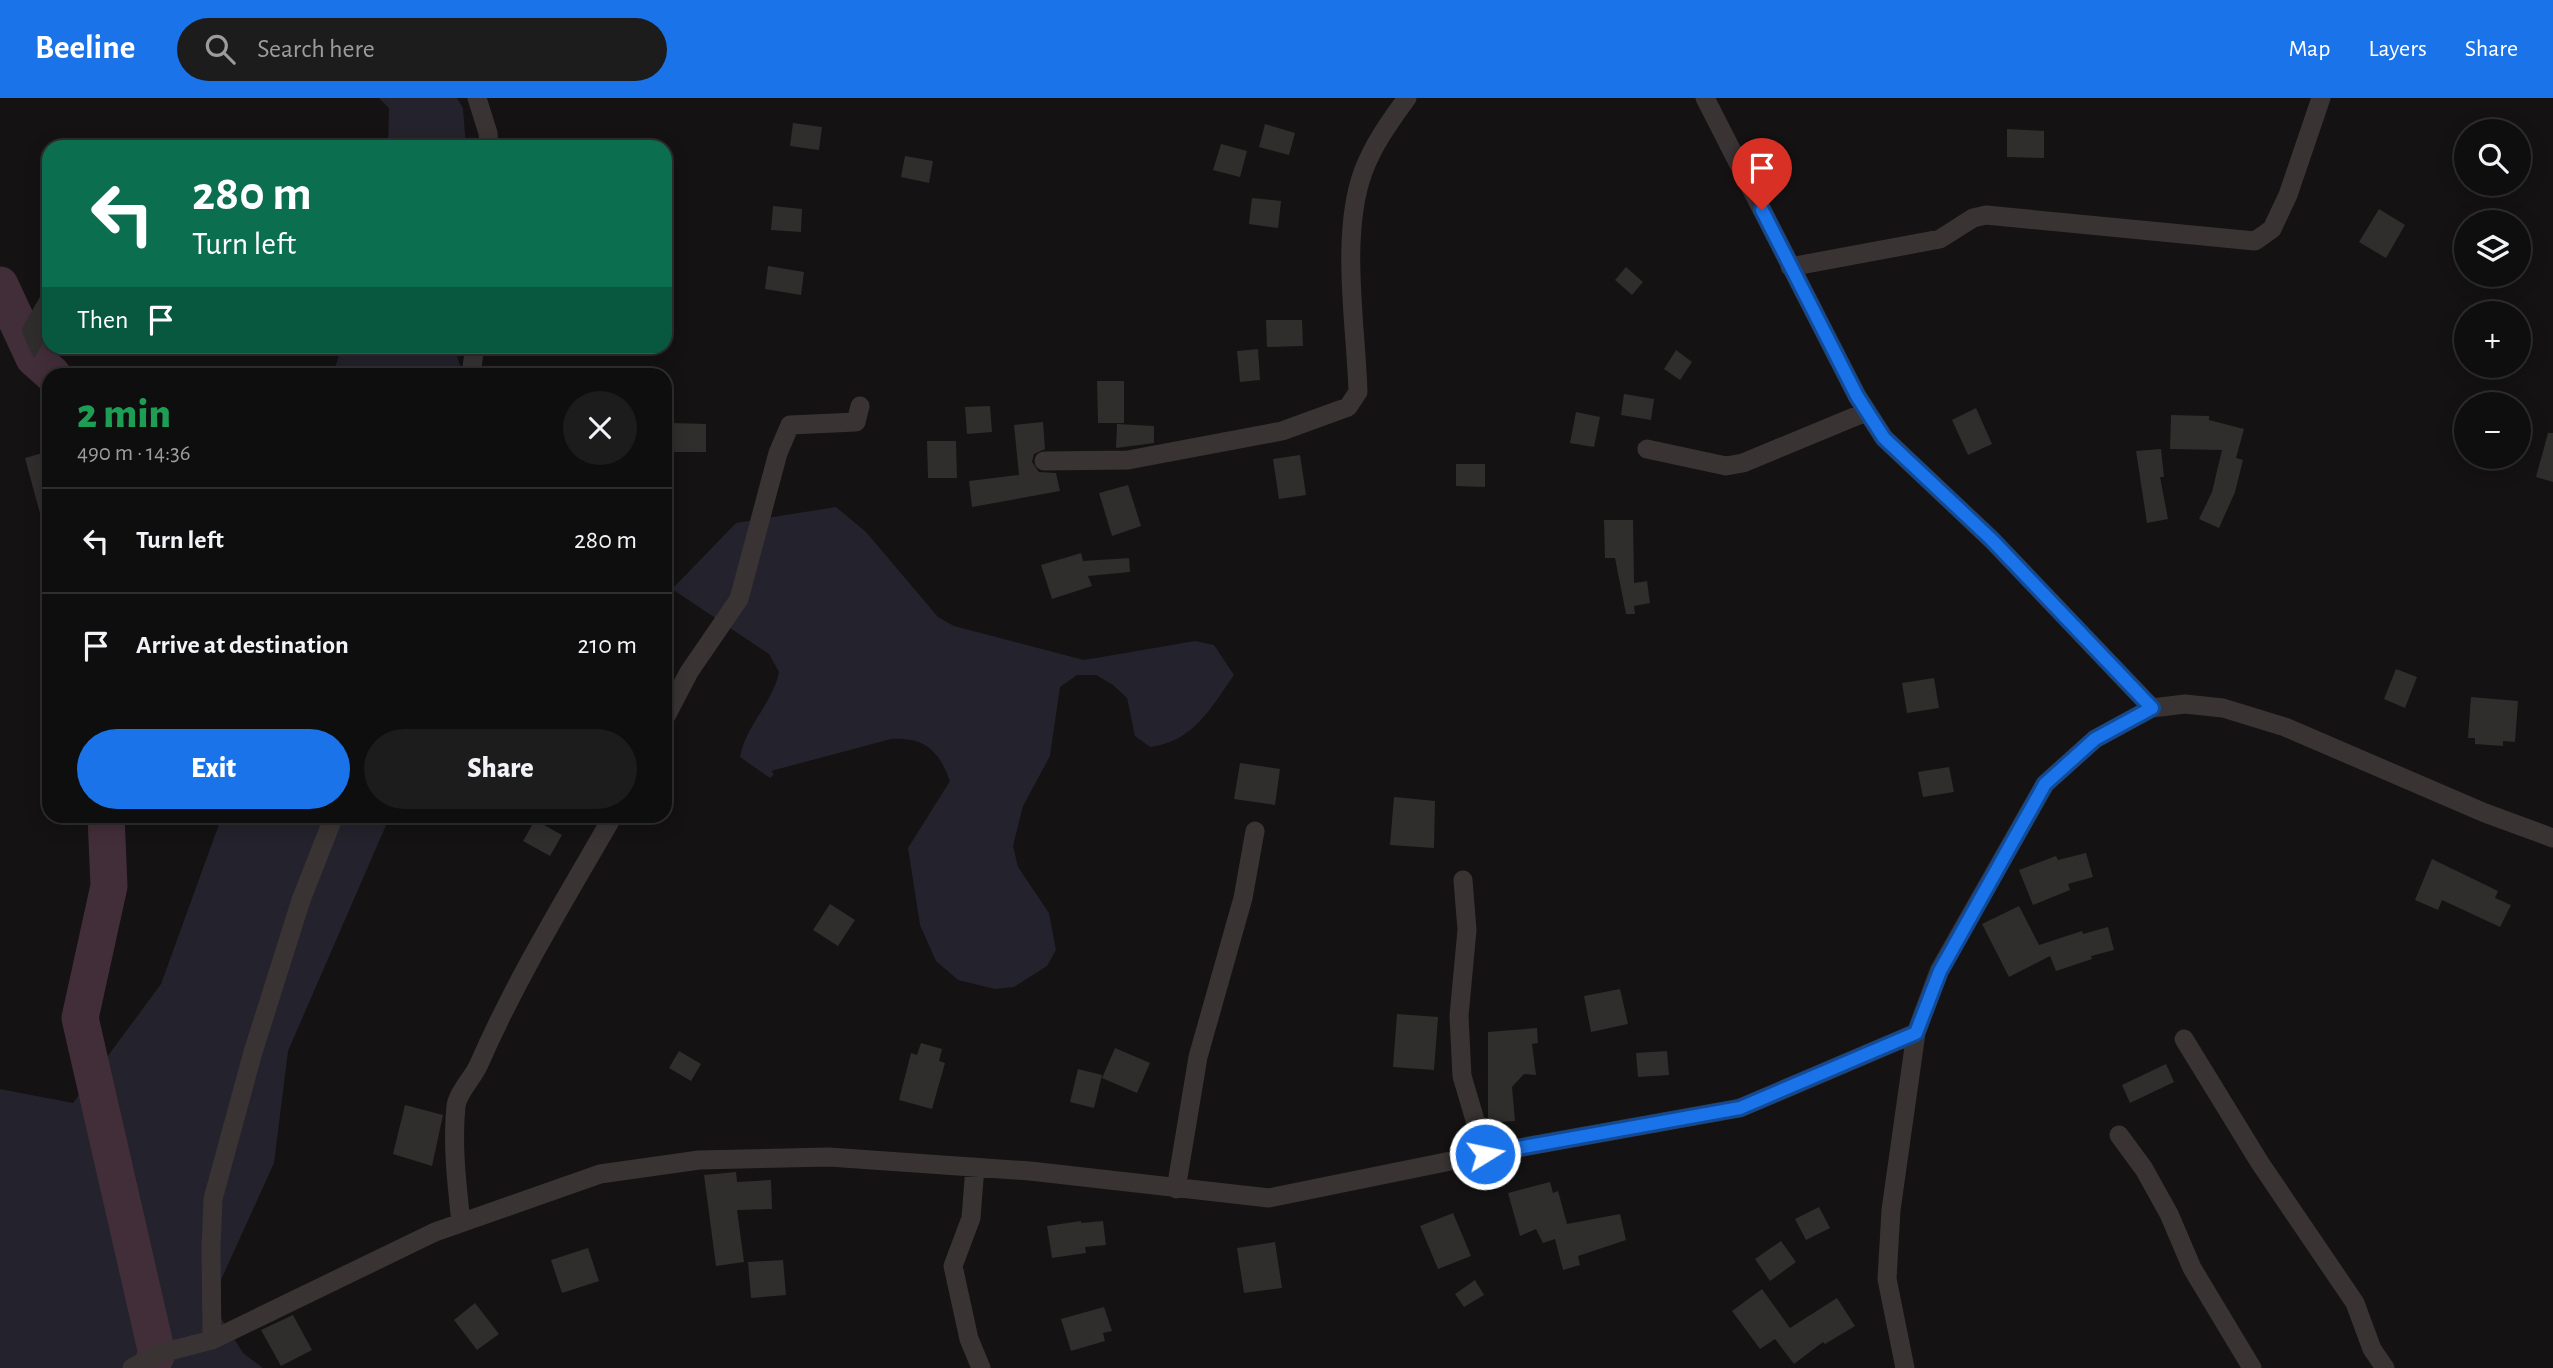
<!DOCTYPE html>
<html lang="en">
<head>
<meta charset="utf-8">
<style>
  body { margin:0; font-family:"Alegreya Sans",sans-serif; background:#1d1c1c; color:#f1f3f6; height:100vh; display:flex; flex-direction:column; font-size:26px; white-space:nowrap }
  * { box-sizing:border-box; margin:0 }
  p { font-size:23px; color:#9b9c9e }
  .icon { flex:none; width:38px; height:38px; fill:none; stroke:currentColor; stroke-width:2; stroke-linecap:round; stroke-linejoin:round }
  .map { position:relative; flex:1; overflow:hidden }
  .panel { position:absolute; left:42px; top:270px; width:630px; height:455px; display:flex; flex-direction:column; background:#0f0e0e; border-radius:21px; box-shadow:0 4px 18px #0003,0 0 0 2px #2f2e2e }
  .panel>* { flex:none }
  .guide { position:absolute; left:42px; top:42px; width:630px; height:214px; border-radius:21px; box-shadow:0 4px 18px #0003,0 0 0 2px #2f2e2e; background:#0b6e4f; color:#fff; overflow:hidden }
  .tools { position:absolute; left:2454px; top:21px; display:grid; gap:14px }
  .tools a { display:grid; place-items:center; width:77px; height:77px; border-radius:50%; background:#0f0e0e; box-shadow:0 4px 18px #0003,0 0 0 2px #2f2e2e; font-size:35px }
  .pin { position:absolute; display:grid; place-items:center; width:60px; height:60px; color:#fff; margin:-72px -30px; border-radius:50% 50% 50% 0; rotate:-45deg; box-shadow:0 0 7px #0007 }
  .pin .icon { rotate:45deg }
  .me { position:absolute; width:77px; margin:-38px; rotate:80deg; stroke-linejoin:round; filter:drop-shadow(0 0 5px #0008) }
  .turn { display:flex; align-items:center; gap:24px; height:147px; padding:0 35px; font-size:32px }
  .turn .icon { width:91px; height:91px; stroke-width:2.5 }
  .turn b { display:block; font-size:49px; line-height:60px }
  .then { display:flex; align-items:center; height:66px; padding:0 35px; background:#0003; gap:14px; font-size:26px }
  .round { display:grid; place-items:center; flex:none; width:74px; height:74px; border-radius:37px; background:#1d1c1c }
  .head { display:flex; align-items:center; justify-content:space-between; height:119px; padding:0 35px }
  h1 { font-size:42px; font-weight:800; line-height:52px; color:#1e9e55 }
  .action { display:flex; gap:14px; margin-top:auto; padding:14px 35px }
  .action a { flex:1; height:80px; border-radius:42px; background:#1a73e8; color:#fff; font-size:28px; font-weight:800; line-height:80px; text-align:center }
  .action a+a { background:#1d1c1c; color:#f1f3f6 }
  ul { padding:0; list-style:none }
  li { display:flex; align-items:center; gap:21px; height:105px; padding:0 35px; border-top:2px solid #2f2e2e }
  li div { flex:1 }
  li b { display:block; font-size:26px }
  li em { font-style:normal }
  header { display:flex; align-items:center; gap:42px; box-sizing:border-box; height:98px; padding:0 35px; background:#1a73e8; color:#fff }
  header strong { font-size:33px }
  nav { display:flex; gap:38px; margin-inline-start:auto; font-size:24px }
  .search { width:490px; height:63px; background:#1d1c1c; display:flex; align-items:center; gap:18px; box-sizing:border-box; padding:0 24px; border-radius:38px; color:#9b9c9e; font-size:26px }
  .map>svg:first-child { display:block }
  .green { fill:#24222c }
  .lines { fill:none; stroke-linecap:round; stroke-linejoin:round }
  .river { stroke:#422e38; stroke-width:37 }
  .building { fill:#302d2d }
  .minor { stroke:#393334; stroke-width:19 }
  .route-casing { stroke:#114b97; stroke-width:18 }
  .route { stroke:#1a73e8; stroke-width:12 }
</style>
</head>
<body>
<header>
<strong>Beeline</strong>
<div class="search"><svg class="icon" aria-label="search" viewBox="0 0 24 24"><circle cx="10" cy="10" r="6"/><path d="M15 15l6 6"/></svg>Search here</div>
<nav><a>Map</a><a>Layers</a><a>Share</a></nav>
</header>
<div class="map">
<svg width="2553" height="1270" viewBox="0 0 2553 1270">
  <rect width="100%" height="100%" fill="#141212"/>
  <!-- green -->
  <path class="green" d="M379,0H457L463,10L466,49H388L389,10Z
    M342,248L454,249L463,276H333Z
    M836,409L866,434L938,519L954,528L1084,562L1195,543L1214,547L1234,577C1211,610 1193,644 1150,649L1135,638L1127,600L1113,587L1096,577H1077L1060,589L1050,658L1023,708L1013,748L1018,769L1049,815L1056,852L1047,868L1014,889L995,891L958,882L936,863L920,827L908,750L950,683C939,653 925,639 891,641L771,673L774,676L770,680L740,659C746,626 772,607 779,574L769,556L672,491L736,425Z
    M222,718H390L288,953L274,1065L211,1204L243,1255L263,1270H0V991L73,1005L161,886Z"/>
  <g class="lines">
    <!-- river -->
    <path class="river" d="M0,187L34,260L52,276
      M106,718L109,788L80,920L157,1256L150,1270"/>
  </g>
  <!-- building -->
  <path class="building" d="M793,25L822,29L819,52L790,48Z
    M1265,26L1295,35L1289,57L1259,49Z
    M2007,31L2044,33V60L2007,59Z
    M1221,46L1247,53L1240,79L1213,72Z
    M905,58L933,63L929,85L901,79Z
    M1252,100L1281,103L1278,130L1249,126Z
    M773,108L802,111L801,134L771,132Z
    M2379,111L2405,127L2386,160L2359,144Z
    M768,168L804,174L801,197L765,191Z
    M1626,169L1643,184L1632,197L1615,182Z
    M49,183V235L34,260L21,232Z
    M1266,222H1302L1303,248L1267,249Z
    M1258,251L1260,282L1240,284L1237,253Z
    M1676,252L1692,264L1680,282L1664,271Z
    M1097,283H1124V325H1098Z
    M1624,296L1654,301L1651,322L1621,317Z
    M990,308L992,334L967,336L965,309Z
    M1976,310L1992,346L1968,357L1952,322Z
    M1576,314L1600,319L1594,349L1570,345Z
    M2171,317L2209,318V322L2244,331L2236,360L2243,362L2235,394L2219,430L2199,421L2212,394L2222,352L2170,351Z
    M1043,324L1045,351L1034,356L1032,364L1039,374L1056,375L1060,393L972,409L969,383L1019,377L1014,327Z
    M672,325L706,326V354H672Z
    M1117,326L1154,328V345L1116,350Z
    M2548,335H2553V384L2536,379Z
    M927,343H956L957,380H928Z
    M2161,351L2164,379H2160L2168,421L2147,425L2136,353Z
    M49,353V430H44L25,360Z
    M1300,357L1306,397L1279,401L1273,361Z
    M1456,366H1485V389L1456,388Z
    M1128,387L1141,428L1112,438L1099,395Z
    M1604,422H1633L1634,485L1647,483L1650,505L1634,508L1635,516H1626L1615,460H1605Z
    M1081,455L1083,463L1129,460L1130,474L1088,478L1092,488L1052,501L1041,467Z
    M2396,571L2417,579L2405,610L2384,601Z
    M1934,580L1939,610L1907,615L1902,585Z
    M2471,599L2518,603L2515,644L2503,643V648L2475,646V640H2468Z
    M1240,665L1280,671L1275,707L1234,701Z
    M1949,669L1954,694L1923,699L1918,674Z
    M1394,699L1435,703L1434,750L1390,747Z
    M535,722L562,737L550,758L523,743Z
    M2086,755L2093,779L2068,786L2070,792L2033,807L2019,772L2056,758L2058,762Z
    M2432,761L2498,793L2495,800L2511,807L2500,829L2442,802L2438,812L2415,802Z
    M830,806L855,822L838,848L813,832Z
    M2019,808L2039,847L2082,833L2083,836L2108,829L2114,852L2091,858L2092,861L2056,873L2050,858L2009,879L1982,826Z
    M1620,891L1628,926L1591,934L1584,898Z
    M1397,916L1438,919L1434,972L1393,969Z
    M1537,930L1538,945L1532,946L1536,977L1524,976L1512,989L1515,1023L1488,1025V934Z
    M921,945L942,951L939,963L945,965L932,1011L899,1002L911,955L917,957Z
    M1115,950L1150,965L1137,995L1102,980Z
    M679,953L701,966L691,983L669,970Z
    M1667,953L1669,977L1638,979L1636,955Z
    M2166,966L2174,984L2130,1005L2122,987Z
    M1078,971L1102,977L1094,1010L1070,1004Z
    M405,1007L443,1017L432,1068L393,1056Z
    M736,1074L737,1084L771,1082L772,1111L737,1112L744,1164L716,1168L704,1077Z
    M1550,1084L1553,1095L1558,1093L1567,1126L1620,1116L1626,1142L1578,1158L1580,1167L1563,1172L1555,1141L1543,1145L1536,1131L1520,1138L1508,1095Z
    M1819,1109L1830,1130L1806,1142L1795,1121Z
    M1453,1115L1471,1158L1438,1171L1420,1128Z
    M1081,1123V1125L1103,1123L1106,1147L1085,1149L1086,1155L1052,1160L1047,1128Z
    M1781,1143L1796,1164L1770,1183L1755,1161Z
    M1275,1144L1282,1190L1244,1195L1237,1150Z
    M588,1150L599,1183L562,1195L551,1162Z
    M783,1162L786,1197L751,1200L748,1164Z
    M1475,1182L1484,1197L1464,1209L1455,1196Z
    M1762,1191L1790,1230L1837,1200L1855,1228L1825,1246L1823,1244L1794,1266L1775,1241L1760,1251L1732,1213Z
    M475,1205L499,1236L477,1252L454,1222Z
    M1104,1209L1112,1233L1103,1235L1105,1243L1071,1253L1061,1221Z
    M293,1217L312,1252L281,1268L261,1232Z"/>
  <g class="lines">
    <!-- minor -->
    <path class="minor" d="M477,0L488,35L489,49
      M1705,0L1857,298L1884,340L1992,442L2152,610
      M1790,169L1940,141L1973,120L1986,117L2255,143L2272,131L2288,97L2321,0
      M471,276L475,248
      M1647,351L1726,368L1743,365L1866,314
      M1044,363L1128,362L1282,333L1348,309L1358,294C1356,227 1340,138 1363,74C1373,47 1390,23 1407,0
      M665,620L689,574L739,501L778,355L790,327L856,324L860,308
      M1463,782L1467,832L1459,918L1462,978L1485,1056
      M2184,941L2260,1065L2355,1205L2372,1251L2385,1270
      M2119,1037L2144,1071L2169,1116L2192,1170L2252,1270
      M975,1069L971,1120L953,1168L969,1241L981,1270
      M1176,1091L1198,959L1243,800L1255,733
      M461,1125C457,1087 452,1047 456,1008C458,994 473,980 479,966C517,879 566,800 613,718
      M212,1242L211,1149L213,1101L253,954L301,802L334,718
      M132,1270L157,1256L212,1242L435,1134L600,1076L699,1062L829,1059L1030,1073L1269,1100L1485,1056L1740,1010L1916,935
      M1905,1270L1887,1181L1891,1112L1916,935L1939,873L2045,686L2095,641L2152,610L2185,606L2223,610L2285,629L2485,715L2553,740"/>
  </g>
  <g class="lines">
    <!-- route casing -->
    <g class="route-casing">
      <path id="route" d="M1485,1056L1740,1010L1916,935L1940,873L2045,686L2095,641L2152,610L1992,442L1884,340L1857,298L1762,112"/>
    </g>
    <!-- route -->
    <use href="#route" class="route"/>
  </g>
</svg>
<div class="tools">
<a><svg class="icon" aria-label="search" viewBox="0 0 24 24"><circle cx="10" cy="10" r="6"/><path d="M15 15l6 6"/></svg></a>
<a><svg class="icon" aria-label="layers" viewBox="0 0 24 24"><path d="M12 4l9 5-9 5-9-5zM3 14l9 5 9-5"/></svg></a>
<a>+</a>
<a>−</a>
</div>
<div class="pin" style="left:1762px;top:112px;background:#d93025"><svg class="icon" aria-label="arrive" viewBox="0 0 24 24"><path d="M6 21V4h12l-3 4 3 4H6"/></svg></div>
<svg class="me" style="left:1485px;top:1056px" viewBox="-20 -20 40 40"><circle r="17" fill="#1a73e8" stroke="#fff" stroke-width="3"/><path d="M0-11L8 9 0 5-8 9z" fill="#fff"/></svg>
<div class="guide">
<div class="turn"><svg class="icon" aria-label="left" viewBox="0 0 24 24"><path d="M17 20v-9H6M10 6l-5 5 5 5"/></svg><div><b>280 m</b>Turn left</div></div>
<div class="then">Then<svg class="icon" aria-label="arrive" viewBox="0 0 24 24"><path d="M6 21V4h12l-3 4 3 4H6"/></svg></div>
</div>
<section class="panel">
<div class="head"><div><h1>2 min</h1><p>490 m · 14:36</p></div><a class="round"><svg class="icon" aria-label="close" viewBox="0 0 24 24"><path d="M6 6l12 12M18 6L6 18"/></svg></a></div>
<ul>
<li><svg class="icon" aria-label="left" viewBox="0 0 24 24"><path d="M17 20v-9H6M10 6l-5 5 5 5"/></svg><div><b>Turn left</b></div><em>280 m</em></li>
<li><svg class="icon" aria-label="arrive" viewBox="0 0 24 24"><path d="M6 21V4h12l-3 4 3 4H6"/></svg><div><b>Arrive at destination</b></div><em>210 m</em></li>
</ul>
<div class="action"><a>Exit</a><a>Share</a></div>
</section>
</div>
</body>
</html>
